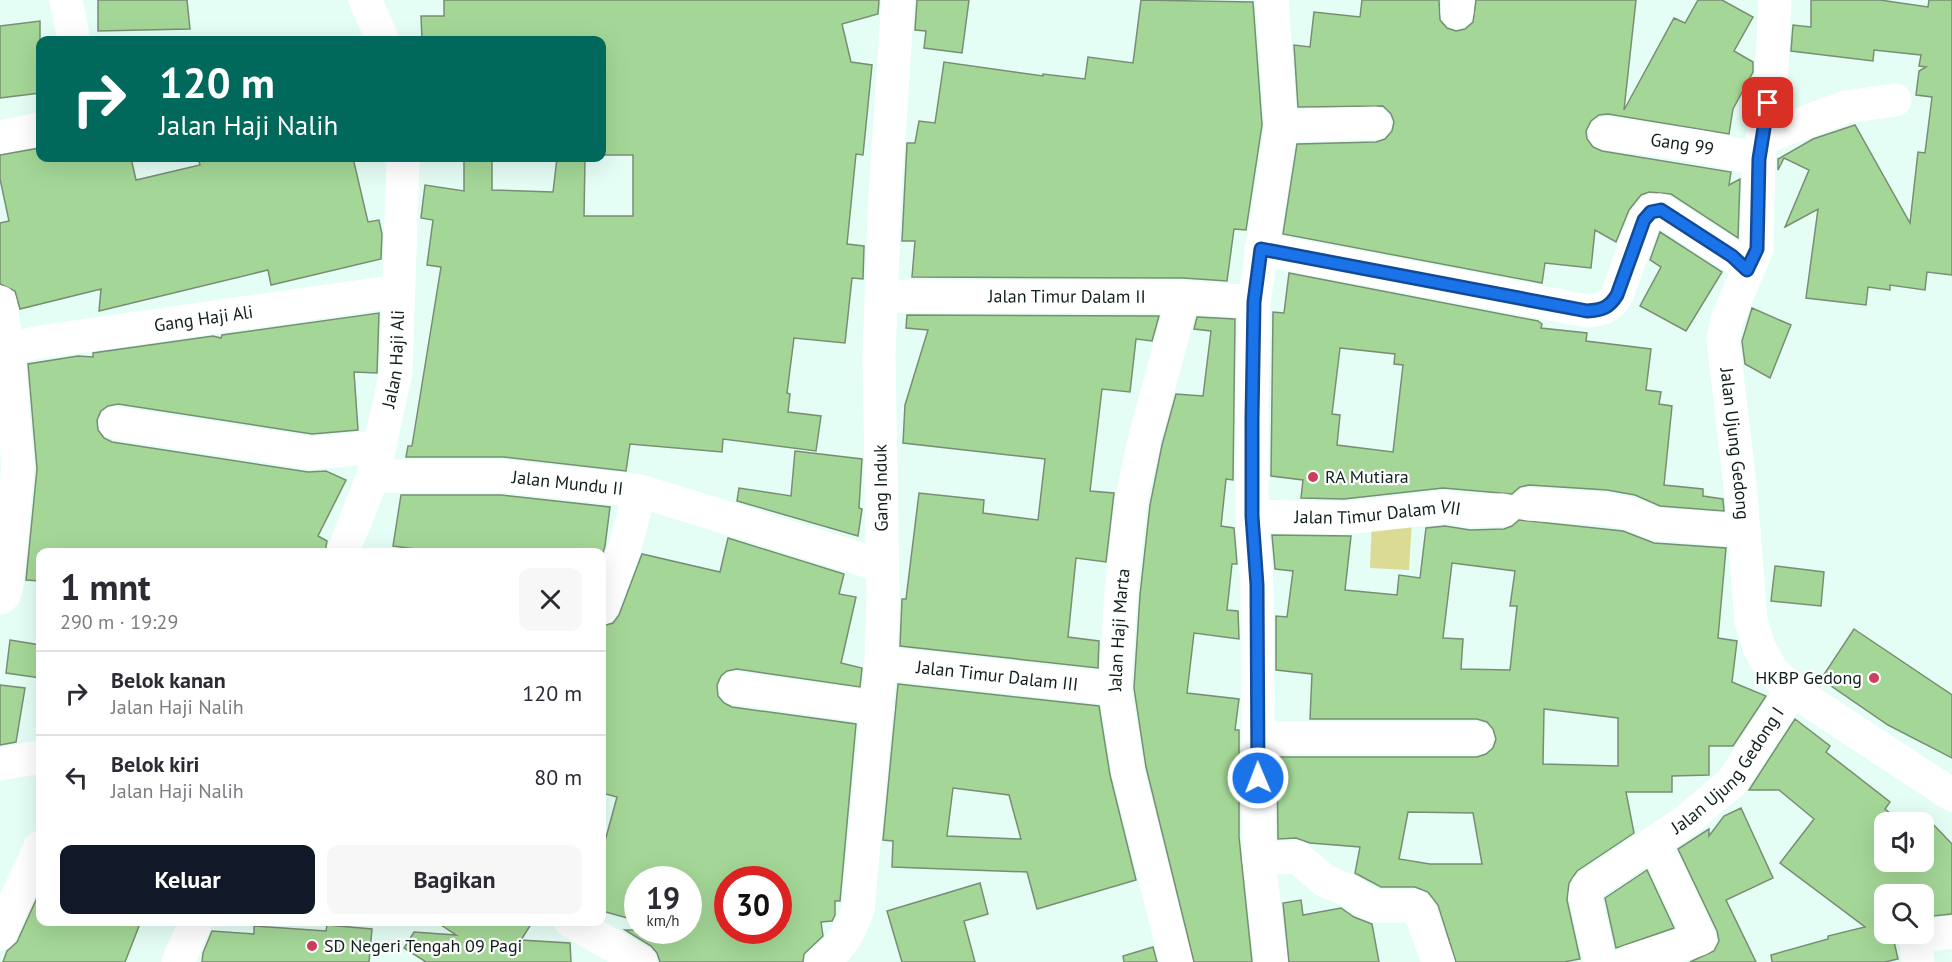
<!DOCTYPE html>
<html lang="id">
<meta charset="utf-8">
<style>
:root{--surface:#fff;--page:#f7f7f7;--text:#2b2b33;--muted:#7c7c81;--line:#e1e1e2;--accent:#111827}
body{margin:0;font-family:"PT Sans",sans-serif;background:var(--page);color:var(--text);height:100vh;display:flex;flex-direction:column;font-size:22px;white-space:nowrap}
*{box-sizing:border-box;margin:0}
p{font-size:20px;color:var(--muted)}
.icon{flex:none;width:33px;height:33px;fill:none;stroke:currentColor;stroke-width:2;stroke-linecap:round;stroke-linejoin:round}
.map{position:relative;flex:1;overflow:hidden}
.panel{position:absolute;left:36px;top:548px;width:570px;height:378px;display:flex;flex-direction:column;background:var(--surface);border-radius:12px;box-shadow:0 6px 24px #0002}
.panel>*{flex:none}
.banner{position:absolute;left:36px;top:36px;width:570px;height:126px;border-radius:12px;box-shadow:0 6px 24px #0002;background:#00695c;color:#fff;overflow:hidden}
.controls{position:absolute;left:1874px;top:812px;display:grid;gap:12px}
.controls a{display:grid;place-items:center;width:60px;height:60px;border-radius:12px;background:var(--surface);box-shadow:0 6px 24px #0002;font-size:30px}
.speed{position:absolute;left:624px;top:866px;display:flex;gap:12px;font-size:30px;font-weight:700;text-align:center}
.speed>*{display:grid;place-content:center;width:78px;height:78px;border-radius:50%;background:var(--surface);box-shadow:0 6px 24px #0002;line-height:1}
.speed small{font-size:15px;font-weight:400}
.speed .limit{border:9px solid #d22;background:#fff;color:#111}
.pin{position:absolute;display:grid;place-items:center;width:51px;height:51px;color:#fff;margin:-26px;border-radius:12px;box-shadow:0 3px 9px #0006}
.me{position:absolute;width:66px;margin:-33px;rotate:359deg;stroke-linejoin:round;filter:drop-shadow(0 0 4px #0008)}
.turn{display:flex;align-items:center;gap:21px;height:126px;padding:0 24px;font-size:27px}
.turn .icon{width:78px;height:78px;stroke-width:2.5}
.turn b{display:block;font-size:42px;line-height:51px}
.round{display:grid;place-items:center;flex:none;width:63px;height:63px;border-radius:12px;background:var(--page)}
.headline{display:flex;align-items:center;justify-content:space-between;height:102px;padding:0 24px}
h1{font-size:36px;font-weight:800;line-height:45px}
.button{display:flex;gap:12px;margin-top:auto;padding:12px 24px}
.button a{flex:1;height:69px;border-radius:12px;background:var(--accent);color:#fff;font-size:24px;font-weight:800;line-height:69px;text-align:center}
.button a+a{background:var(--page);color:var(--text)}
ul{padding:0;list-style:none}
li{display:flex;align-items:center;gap:18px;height:84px;padding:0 24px;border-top:2px solid var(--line)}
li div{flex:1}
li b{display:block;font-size:22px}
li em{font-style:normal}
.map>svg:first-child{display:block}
.green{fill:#dcdb95}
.building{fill:#a4d797;stroke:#788e73;stroke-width:1.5;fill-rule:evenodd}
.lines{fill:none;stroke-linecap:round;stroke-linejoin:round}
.minor{stroke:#fff;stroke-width:33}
.route-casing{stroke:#114b97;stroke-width:15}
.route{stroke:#1a73e8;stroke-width:10}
.poi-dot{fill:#ce3e5f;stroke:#fff;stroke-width:2}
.labels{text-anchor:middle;stroke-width:4.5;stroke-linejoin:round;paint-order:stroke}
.street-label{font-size:18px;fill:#10201a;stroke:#fff}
.poi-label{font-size:18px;fill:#10201a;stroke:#fff;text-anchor:start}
</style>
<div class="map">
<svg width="1952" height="962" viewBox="0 0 1952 962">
<rect width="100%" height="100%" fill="#e5fef5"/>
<path class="green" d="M1372 519 1412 520 1409 570 1370 568Z"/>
<path class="building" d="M98 0H187L190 29 98 31Z
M444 0H879L878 14 842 24 851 62 872 65 863 155 856 154 847 244 864 246 863 279 852 278 845 343 794 338 787 393 790 394 788 412 821 416 816 451 723 439 722 452 630 444 626 471 504 457H406L408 446H412L441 267 427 265 433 220 421 218 425 185 464 191V158H492V190L553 192 557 158H585L584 216H633V155H602V40H422L421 16H444Z
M917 0H969L962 53 924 48 926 31 915 30Z
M1141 0 1253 2 1262 125 1246 230 1234 229 1227 281 1183 278 912 277 915 241H902L907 143H915L919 121 935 123 944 62 1043 76V74L1085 79 1088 57 1133 63Z
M1362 0H1439L1440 20 1447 28 1456 31 1465 29 1473 22 1476 0H1636L1624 110 1674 18 1685 23 1698 0H1722L1753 17 1734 51 1753 62V72L1733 109 1729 134 1608 114 1599 115 1591 121 1586 131 1587 139 1593 147 1602 151 1731 172 1729 185 1740 179 1738 238 1671 194 1649 192 1641 195 1629 210 1616 242 1595 230 1591 268 1545 263 1542 283 1283 234 1297 144 1376 142 1385 139 1392 131 1394 122 1391 114 1383 106 1298 107 1294 45 1310 47 1314 12 1360 17Z
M1811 0H1880L1928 7 1929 0H1952V275L1927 272 1925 290 1890 285V290L1868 287 1866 305 1806 298 1818 209 1785 227 1809 170 1784 158 1778 170V159L1813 139 1855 125 1910 223 1918 152 1925 153 1932 97 1916 95 1919 71 1926 67 1919 66 1921 55 1874 50 1873 61 1791 51 1793 25 1811 27Z
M40 21V93L0 98V26Z
M40 148V158H131L136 180 200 165 198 158H353L368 222 379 220 382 234 381 259 271 285 268 270 99 311 101 289 20 309 15 291 0 284V223L9 221 0 179V155Z
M1660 232 1722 272 1686 331 1640 306 1661 267 1650 260Z
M1289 273 1538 321 1542 324 1541 328 1587 333 1586 341 1651 349 1646 390 1661 392 1659 404 1672 406 1664 485 1703 489V496L1723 499 1724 511 1660 506 1635 495 1607 490 1529 485 1520 487 1512 494 1443 488 1344 499 1301 498 1303 480 1271 476 1273 312 1284 313ZM1340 348 1395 354 1394 364 1403 365 1393 452 1337 445 1340 415 1332 414Z
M1752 308 1791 325 1770 378 1745 364 1742 341Z
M379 313 377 373 354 372 358 430 312 434 118 404 108 406 101 411 97 420 98 430 104 438 112 442 308 472 326 471 346 480 318 536 327 541 325 552H40V581L26 580 37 469 28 364 78 356 93 357V353L213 336 221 338 222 335Z
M907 315 1159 316 1152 341 1136 339 1130 392 1102 389 1090 491 1114 493 1106 562 1076 558 1068 637 1099 641 1098 668 900 646 902 599H906L919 493 984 500 983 513 1038 520 1045 459 903 443 905 405 928 330 906 328Z
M1197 317 1235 319 1233 480 1226 479 1221 526 1234 528 1237 564H1232L1227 610 1238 611 1239 639 1194 633 1187 693 1239 699 1235 730H1239V837L1252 962H1194L1146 767 1134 688 1140 595 1150 505 1162 445 1176 394 1203 396 1211 331 1194 329Z
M795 451 862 459 859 508 862 509 858 536 737 501 739 488 791 496Z
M401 495H501L610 507 605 546 602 556V552H438L393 546Z
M1519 520 1623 531 1654 543 1726 548 1718 638 1737 641 1732 682 1766 696 1733 746H1709V775L1672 776V792H1626L1634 833 1577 871 1569 883 1567 900 1580 959 1564 962H1456L1438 905 1428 892 1415 887H1381L1355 873 1360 847 1310 843 1296 838 1278 839 1277 757H1477L1486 754 1493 748 1496 739 1493 729 1487 722 1477 719H1310L1312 674 1276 670V616L1287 617 1293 571 1275 569 1272 535 1351 536 1345 590 1397 595 1399 575 1420 578 1426 528 1445 526 1470 530 1504 529 1512 526ZM1452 563 1515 571 1510 606H1517L1510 670 1461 669 1463 639 1443 638ZM1544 709 1618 718V766L1543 764ZM1408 812 1473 813 1482 864H1430L1399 859Z
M728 538 844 574 839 594 856 597 841 663 862 668 860 687 737 669 727 671 721 676 717 685 718 696 724 703 732 707 856 724 840 901H835V915L832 921 821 922 823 936 804 954 803 962H660L657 953 651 946 625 930H688V879H638V921L602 911V852L617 797 602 793V626L613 623 619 615 642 554 720 572ZM728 879H778V930H728Z
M1775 566 1824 572 1821 606 1771 601Z
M1854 629 1952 695V758L1888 725 1821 679Z
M10 640 40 645V678L6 673Z
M898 684 1099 706 1110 775 1136 880 1037 909 1027 872 892 867 893 841 883 840ZM953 788 1009 795 1021 839 947 836Z
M0 685 25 688 16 742 0 745Z
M1795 719 1830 746 1826 752 1890 802 1885 809 1901 822H1884V861H1923V831L1931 822 1952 844V914L1923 917V894H1884V933H1892L1898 959 1885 962H1772L1771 955 1828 939V936L1865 927 1780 863 1814 819 1779 790H1749Z
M1741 808 1773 878 1726 900 1756 962H1690L1714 951 1719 941 1717 931 1678 849 1709 829V836L1724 816Z
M1647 870 1674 928 1616 948 1605 898Z
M980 883 988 914 964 921 975 962H902L887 911Z
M40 891V921H141L125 962H3L7 951 17 942Z
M1301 900 1303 915 1341 908 1354 917 1372 924 1379 962H1289L1283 903Z
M435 921H533L521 940 570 943 571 962H426L404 948 414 932 456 935Z
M327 925 372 929 369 962H202L203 953 212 931 254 934V926L326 931Z
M1153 947 1157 962H1124L1123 956Z"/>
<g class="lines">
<g class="minor">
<path d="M66 0 74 40"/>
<path d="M365 0 383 40"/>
<path id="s1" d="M1775 0 1771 85 1759 159 1757 249 1727 320 1723 340 1741 494 1751 621 1759 647 1772 671 1792 690 1952 795"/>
<path d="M1457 12 1458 0"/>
<path d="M1281 126 1375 123"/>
<path id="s2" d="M1605 133 1696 146 1759 159"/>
<path d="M0 137 40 129"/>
<path d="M1762 138 1846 107 1895 100"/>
<path d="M1261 249 1587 311C1602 310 1609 308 1617 295L1644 221 1651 211 1661 210 1732 256 1747 270"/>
<path id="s3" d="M881 296 1183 297 1254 302"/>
<path d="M0 302 8 349 18 467 7 586 4 595 0 598"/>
<path id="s4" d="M8 349 40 342 398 291"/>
<path d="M115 423 311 453 380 447"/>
<path id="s5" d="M373 476H502L640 491 625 547 602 608"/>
<path d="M640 491 883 566"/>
<path d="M1528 504 1604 509 1628 513 1656 524 1744 531"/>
<path id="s6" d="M1252 516 1345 518 1445 507 1470 511 1503 510"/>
<path id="s7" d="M343 552 373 476 396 372 403 158"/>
<path id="s8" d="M881 663 1115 689"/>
<path d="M735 688 878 708"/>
<path d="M1258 738H1477"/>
<path d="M0 764 40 757"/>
<path d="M1259 859 1297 857 1325 881 1350 891 1365 902 1378 906H1415L1420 911 1438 962"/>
<path d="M570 921 641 962"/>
<path d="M0 934 40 847"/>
<path d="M178 962 196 921"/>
<path d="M821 962C841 949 850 931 858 909L881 663 883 595 879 355 885 196 898 0"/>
<path id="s9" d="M1176 962 1128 771 1115 689 1121 593 1131 502 1144 441 1183 297"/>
<path d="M1271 962 1259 859 1257 585 1252 516V418L1254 302 1281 126 1272 0"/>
<path id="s10" d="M1600 962 1585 896 1587 887 1686 821 1732 782 1792 690"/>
<path d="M1628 962 1700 939 1655 843"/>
<path d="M1918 962 1916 944 1921 936 1952 932"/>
</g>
</g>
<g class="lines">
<defs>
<path id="route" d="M1258 778 1257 585 1252 516V418L1254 302 1261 249 1587 311C1602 310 1609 308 1617 295L1644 220 1651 212 1661 210 1732 256 1747 270 1757 249 1759 159 1768 103"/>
</defs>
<use href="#route" class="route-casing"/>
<use href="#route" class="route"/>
</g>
<g class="poi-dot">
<circle cx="1313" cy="477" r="6"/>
<circle cx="1874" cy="678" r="6"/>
<circle cx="312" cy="946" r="6"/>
</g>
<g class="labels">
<g class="street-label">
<text dy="6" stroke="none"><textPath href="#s2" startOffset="78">Gang 99</textPath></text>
<text dy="6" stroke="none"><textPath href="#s3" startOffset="186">Jalan Timur Dalam II</textPath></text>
<text dy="6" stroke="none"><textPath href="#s4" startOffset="198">Gang Haji Ali</textPath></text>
<text dy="6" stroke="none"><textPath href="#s7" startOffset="201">Jalan Haji Ali</textPath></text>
<text dy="6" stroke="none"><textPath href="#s1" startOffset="452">Jalan Ujung Gedong</textPath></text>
<text dy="6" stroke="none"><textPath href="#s5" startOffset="195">Jalan Mundu II</textPath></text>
<text transform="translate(881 488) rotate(-91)" y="6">Gang Induk</text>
<text dy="6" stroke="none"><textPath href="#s6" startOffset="126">Jalan Timur Dalam VII</textPath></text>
<text dy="6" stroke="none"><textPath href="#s9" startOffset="339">Jalan Haji Marta</textPath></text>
<text dy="6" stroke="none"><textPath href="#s8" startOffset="117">Jalan Timur Dalam III</textPath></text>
<text dy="6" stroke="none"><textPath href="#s10" startOffset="262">Jalan Ujung Gedong I</textPath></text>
</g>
<g class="poi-label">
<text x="1325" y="483">RA Mutiara</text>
<text x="1862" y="684" text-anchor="end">HKBP Gedong</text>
<text x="324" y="952">SD Negeri Tengah 09 Pagi</text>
</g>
</g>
</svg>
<div class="controls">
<a><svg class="icon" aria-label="sound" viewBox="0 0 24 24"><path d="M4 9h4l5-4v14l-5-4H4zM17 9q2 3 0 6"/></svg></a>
<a><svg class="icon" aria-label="search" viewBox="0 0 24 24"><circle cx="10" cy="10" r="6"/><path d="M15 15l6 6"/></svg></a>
</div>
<div class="speed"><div>19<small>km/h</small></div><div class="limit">30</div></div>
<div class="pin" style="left:1768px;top:103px;background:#d93025"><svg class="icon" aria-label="arrive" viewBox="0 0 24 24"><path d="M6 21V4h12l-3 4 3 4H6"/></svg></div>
<svg class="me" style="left:1258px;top:778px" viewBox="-20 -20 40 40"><circle r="17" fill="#1a73e8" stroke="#fff" stroke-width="3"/><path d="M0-11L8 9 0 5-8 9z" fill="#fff"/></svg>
<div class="banner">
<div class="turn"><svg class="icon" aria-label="right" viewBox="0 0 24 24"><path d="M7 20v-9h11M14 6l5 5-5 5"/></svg><div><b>120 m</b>Jalan Haji Nalih</div></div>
</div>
<section class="panel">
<div class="headline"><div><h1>1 mnt</h1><p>290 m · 19:29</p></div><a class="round"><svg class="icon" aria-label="close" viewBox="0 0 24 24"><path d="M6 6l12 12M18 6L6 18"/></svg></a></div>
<ul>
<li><svg class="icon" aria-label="right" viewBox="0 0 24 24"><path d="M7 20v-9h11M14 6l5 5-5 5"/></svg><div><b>Belok kanan</b><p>Jalan Haji Nalih</p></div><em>120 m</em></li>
<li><svg class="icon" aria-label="left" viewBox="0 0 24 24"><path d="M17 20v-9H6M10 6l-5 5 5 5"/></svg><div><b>Belok kiri</b><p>Jalan Haji Nalih</p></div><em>80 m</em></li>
</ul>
<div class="button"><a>Keluar</a><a>Bagikan</a></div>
</section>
</div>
